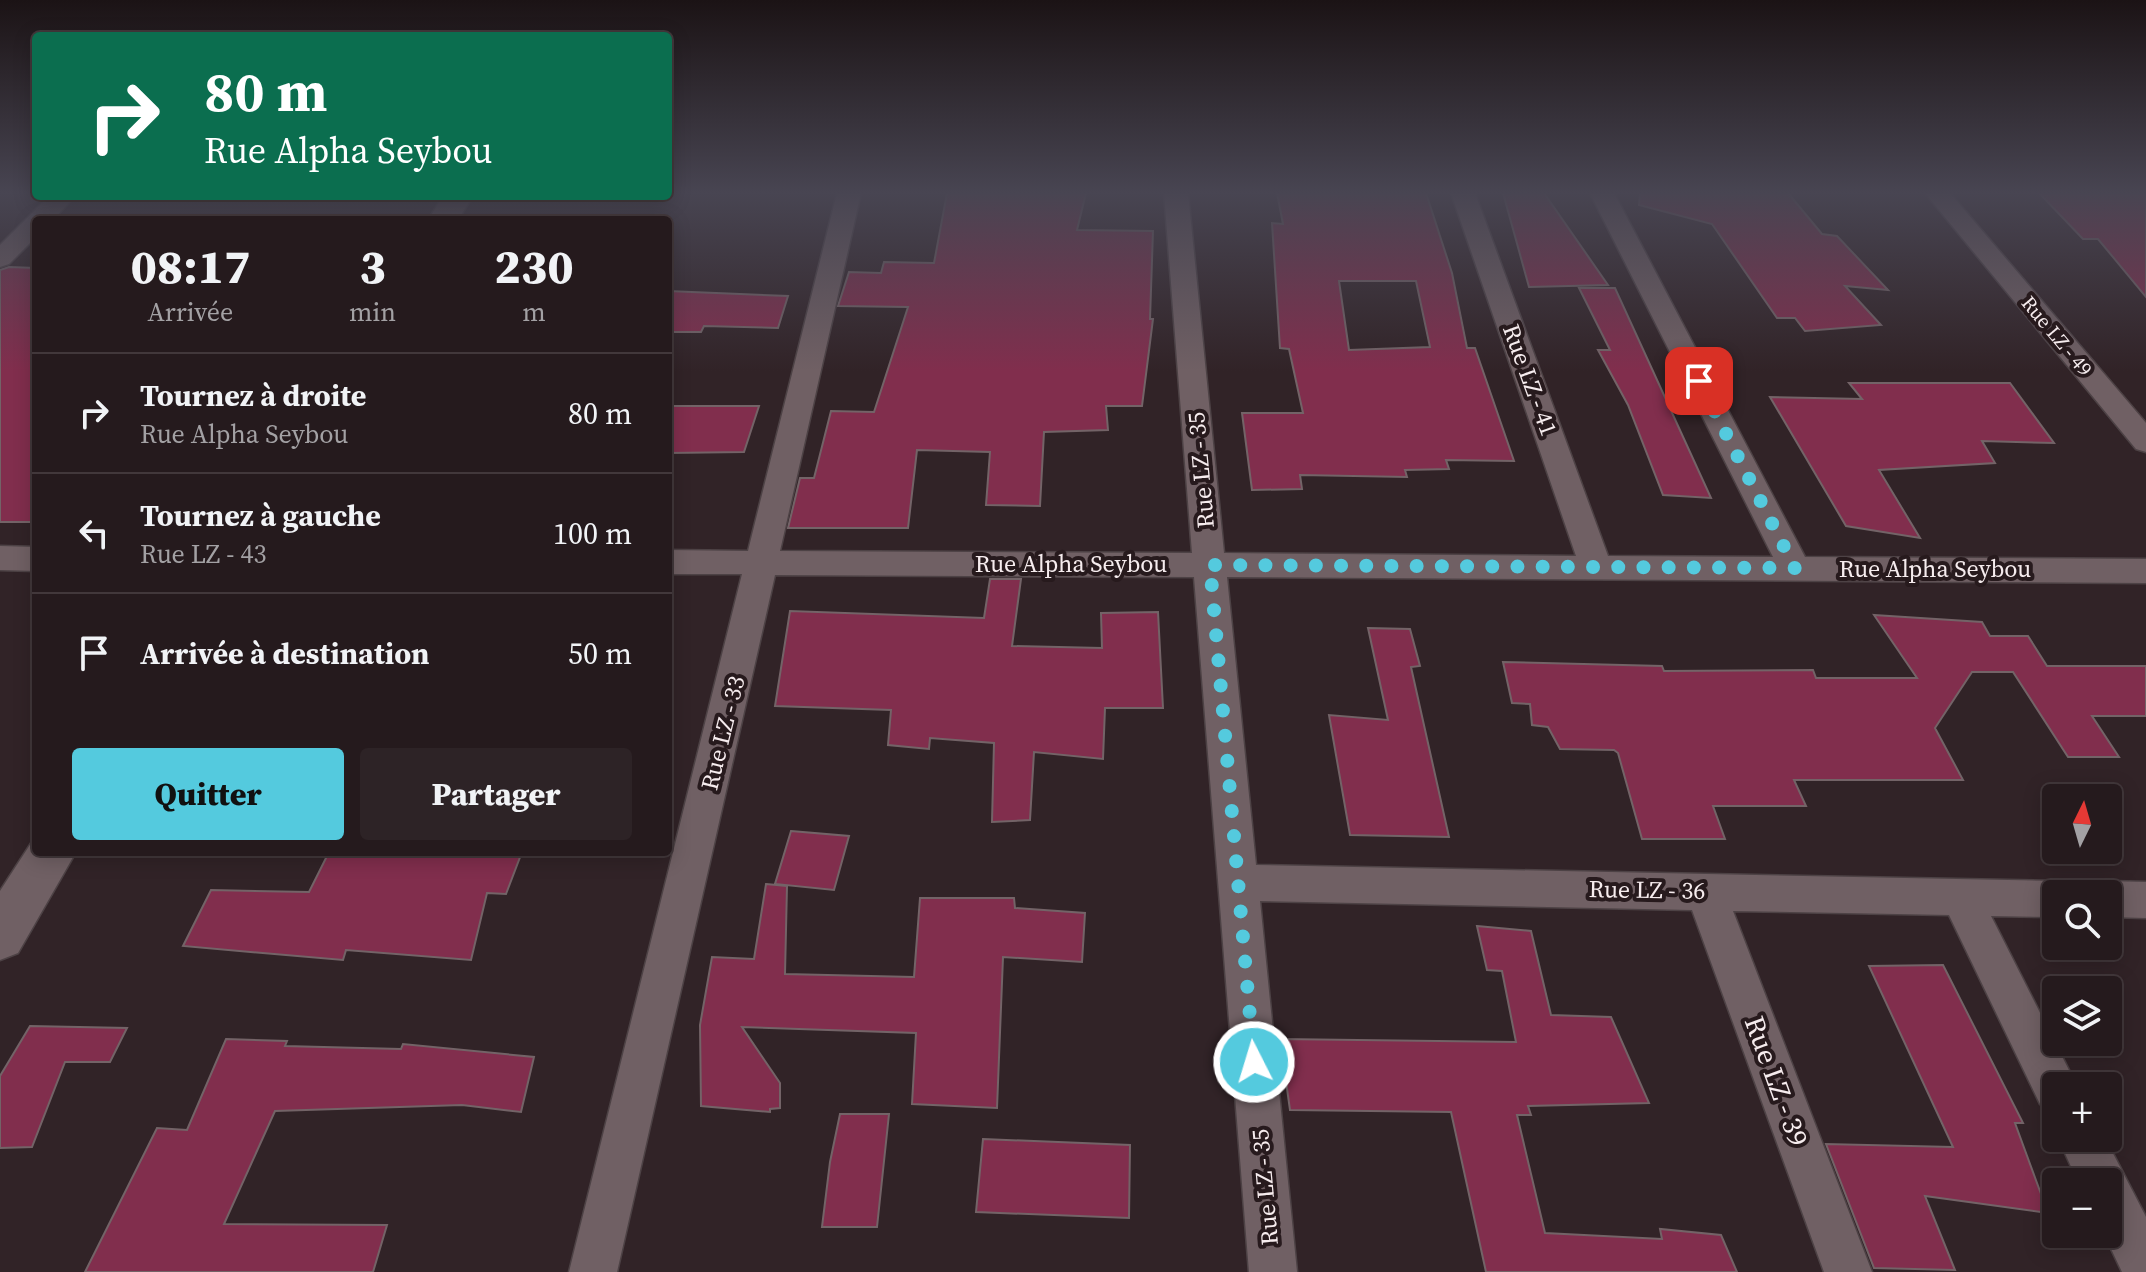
<!DOCTYPE html>
<html lang="fr">
<meta charset="utf-8">
<style>
:root{--surface:#251a1d;--page:#2d2326;--text:#f1f3f6;--muted:#a3a1a4;--line:#42383b;--accent:#54cade}
body{margin:0;font-family:"Source Serif 4",serif;background:var(--page);color:var(--text);height:100vh;display:flex;flex-direction:column;font-size:30px;white-space:nowrap}
*{box-sizing:border-box;margin:0}
p{font-size:26px;color:var(--muted)}
.icon{flex:none;width:44px;height:44px;fill:none;stroke:currentColor;stroke-width:2;stroke-linecap:round;stroke-linejoin:round}
.map{position:relative;flex:1;overflow:hidden}
.drawer{position:absolute;left:32px;top:216px;width:640px;height:640px;display:flex;flex-direction:column;background:var(--surface);border-radius:8px;box-shadow:0 4px 20px #0003,0 0 0 2px var(--line)}
.drawer>*{flex:none}
.guide{position:absolute;left:32px;top:32px;width:640px;height:168px;border-radius:8px;box-shadow:0 4px 20px #0003,0 0 0 2px var(--line);background:#0b6e4f;color:#fff;overflow:hidden}
.needle{width:52px;rotate:5deg}
.controls{position:absolute;left:2042px;top:784px;display:grid;gap:16px}
.controls a{display:grid;place-items:center;width:80px;height:80px;border-radius:8px;background:var(--surface);box-shadow:0 4px 20px #0003,0 0 0 2px var(--line);font-size:40px}
.pin{position:absolute;display:grid;place-items:center;width:68px;height:68px;color:#fff;margin:-34px;border-radius:16px;box-shadow:0 4px 12px #0006}
.me{position:absolute;width:88px;margin:-44px;rotate:355deg;stroke-linejoin:round;filter:drop-shadow(0 0 6px #0008)}
.turn{display:flex;align-items:center;gap:28px;height:168px;padding:0 40px;font-size:36px}
.turn .icon{width:104px;height:104px;stroke-width:2.5}
.turn b{display:block;font-size:56px;line-height:68px}
.eta{display:flex;justify-content:space-evenly;align-items:center;height:136px;text-align:center}
.eta b{font-size:48px;font-weight:800;line-height:56px}
.primary-button{display:flex;gap:16px;margin-top:auto;padding:16px 40px}
.primary-button a{flex:1;height:92px;border-radius:8px;background:var(--accent);color:#111;font-size:32px;font-weight:800;line-height:92px;text-align:center}
.primary-button a+a{background:var(--page);color:var(--text)}
ul{padding:0;list-style:none}
li{display:flex;align-items:center;gap:24px;height:120px;padding:0 40px;border-top:2px solid var(--line)}
li div{flex:1}
li b{display:block;font-size:30px}
li em{font-style:normal}
.map>svg:first-child{display:block}
.building{fill:#812e4d;stroke:#736367;stroke-width:2;fill-rule:evenodd}
.lines{fill:none;stroke-linecap:round;stroke-linejoin:round}
.minor-casing{stroke:#4d4245;stroke-width:3}
.tertiary-casing{stroke:#4d4245;stroke-width:3}
.minor{fill:#706064;fill-rule:evenodd}
.tertiary{fill:#706064;fill-rule:evenodd}
.route{stroke:#54cade;stroke-width:14;stroke-dasharray:0 25.2}
.labels{text-anchor:middle;stroke-width:8;stroke-linejoin:round;paint-order:stroke}
.far-street-label{font-size:20px;fill:#f6ecee;stroke:#271a1d}
.street-label{font-size:24px;fill:#f6ecee;stroke:#271a1d}
.near-street-label{font-size:28px;fill:#f6ecee;stroke:#271a1d}
</style>
<div class="map">
<svg width="2146" height="1272" viewBox="0 0 2146 1272">
<rect width="100%" height="100%" fill="#312327"/>
<path class="building" d="M947 193H1086L1077 230 1153 231 1150 319H1153L1142 406H1106L1108 430 1044 432 1040 506 986 505 990 452 917 450 908 528H788L800 478H814L831 411 874 412 908 307 838 306 849 272 881 273 884 262 934 263Z
M1277 193H1426L1452 273 1467 348H1475L1514 461 1446 460 1449 469 1405 470 1407 477 1300 475 1302 489 1252 490 1242 413H1303L1289 349 1280 348 1272 223 1283 224ZM1339 281H1416L1430 347 1349 350Z
M1503 193H1544L1608 285 1529 287Z
M1640 193H1788L1822 234 1837 236 1888 290 1845 286 1881 325 1805 331 1795 318H1777L1712 224 1639 205Z
M2039 193H2146V297L2098 239H2083Z
M9 267 36 268V522H0V270Z
M1579 288H1615L1711 498 1663 495 1628 405 1598 350H1610Z
M668 291 788 296 778 328 704 326 701 332H668Z
M1849 383H2010L2054 443 1982 441 1995 463 1879 470 1920 538 1846 526 1770 397 1862 399Z
M668 406H759L744 452 668 453Z
M990 579H1021L1012 646 1102 648 1101 613 1158 612 1163 708H1105L1103 759 1034 752 1030 820 992 822 994 743 930 738 929 749 888 745 891 710 775 706 790 611 984 618Z
M1874 615 1982 622 1990 636H2028L2047 666H2146V716H2092L2119 757H2068L2013 672H1972L1935 728 1963 780H1794L1806 806H1713L1725 839H1642L1618 753 1614 750 1560 749 1548 727 1532 725 1530 704 1512 703 1503 662 1662 666 1664 671 1813 670 1816 678H1917Z
M1368 628 1410 629 1420 666 1411 667 1449 837 1350 835 1329 715 1388 720Z
M791 831 849 836 834 890 775 884Z
M329 852H522L506 894 487 893 471 960 346 950 343 960 183 946 211 890 309 892Z
M766 884 787 886 785 974 914 977 920 898H1014L1015 908 1085 913 1082 962 1003 957 997 1108 912 1104 916 1033 742 1027 780 1083V1108L770 1109V1112L701 1106 700 1025 712 957 754 959Z
M1477 926 1531 931 1551 1015 1611 1017 1649 1103 1528 1106 1531 1115H1517L1545 1233 1662 1239 1660 1229 1721 1235 1737 1272H1486L1451 1112 1290 1110 1280 1039 1516 1042 1502 971 1487 970Z
M1943 965 2023 1123H2015L2048 1213 1925 1196 1955 1270 1874 1268 1826 1144 1953 1147 1869 966Z
M30 1026 127 1028 110 1062H65L32 1147 0 1148V1076Z
M226 1039 287 1041 285 1046 401 1049 403 1044 534 1057 521 1112 462 1105 275 1111 224 1224 387 1225 373 1272H85L157 1128 187 1130Z
M840 1114H889L877 1227H822L830 1162Z
M983 1139 1130 1145 1129 1218 976 1212Z"/>
<g class="lines">
<defs>
<path id="minor" d="M837 193H861L780 551 1192 553 1164 193H1188L1224 553 1576 556 1451 193H1475L1608 556 1773 557 1590 193H1614L1805 557 2146 559V583L1227 577 1256 865 2056 881 2070 886 2074 894H2056V917L1991 916 2077 1086H2056V1110L2040 1104 1949 915 1733 911 1872 1272H1824L1692 910 1260 901 1297 1272H1249L1194 577 775 575 617 1272H569L742 574H668V550L748 551Z
M1925 193H1950L2146 423V452L2136 449Z
M49 196H75L53 220H36V237L9 264 0 267V245Z
M0 546 36 547V571L0 570Z
M2108 881 2146 882V918L2108 917V894H2090L2094 886Z
M2058 1138H2105L2146 1217V1272H2122L2104 1234H2108V1182H2078Z"/>
<path id="tertiary" d="M443 196H473L458 220H428Z
M35 837 36 852H76L18 953 0 960V891Z"/>
</defs>
<use href="#minor" class="minor-casing"/>
<use href="#tertiary" class="tertiary-casing"/>
<use href="#minor" class="minor"/>
<use href="#tertiary" class="tertiary"/>
</g>
<linearGradient id="sky" x2="0" y2="1"><stop stop-color="#1b1315"/><stop offset="0.52" stop-color="#484552"/><stop offset="1" stop-color="#484552" stop-opacity="0"/></linearGradient>
<rect width="2146" height="371" fill="url(#sky)"/>
<g class="lines">
<path class="route" d="M1254 1062 1210 565 1795 568 1699 381"/>
</g>
<g class="labels">
<g class="far-street-label">
<text transform="translate(2057 336) rotate(50)" y="7">Rue LZ - 49</text>
</g>
<g class="street-label">
<text transform="translate(1530 380) rotate(70)" y="8">Rue LZ - 41</text>
<text transform="translate(1201 470) rotate(-95)" y="8">Rue LZ - 35</text>
<text x="1071" y="572">Rue Alpha Seybou</text>
<text x="1935" y="577">Rue Alpha Seybou</text>
<text transform="translate(723 733) rotate(-76)" y="8">Rue LZ - 33</text>
<text transform="translate(1647 890) rotate(1)" y="8">Rue LZ - 36</text>
<text transform="translate(1265 1187) rotate(-95)" y="8">Rue LZ - 35</text>
</g>
<g class="near-street-label">
<text transform="translate(1777 1081) rotate(70)" y="10">Rue LZ - 39</text>
</g>
</g>
</svg>
<div class="controls">
<a><svg class="needle" viewBox="-14 -14 28 28"><path d="M0-13l5 13h-10z" fill="#e53935"/><path d="M0 13l5-13h-10z" fill="#a3a1a4"/></svg></a>
<a><svg class="icon" aria-label="search" viewBox="0 0 24 24"><circle cx="10" cy="10" r="6"/><path d="M15 15l6 6"/></svg></a>
<a><svg class="icon" aria-label="layers" viewBox="0 0 24 24"><path d="M12 4l9 5-9 5-9-5zM3 14l9 5 9-5"/></svg></a>
<a>+</a>
<a>−</a>
</div>
<div class="pin" style="left:1699px;top:381px;background:#d93025"><svg class="icon" aria-label="arrive" viewBox="0 0 24 24"><path d="M6 21V4h12l-3 4 3 4H6"/></svg></div>
<svg class="me" style="left:1254px;top:1062px" viewBox="-20 -20 40 40"><circle r="17" fill="#54cade" stroke="#fff" stroke-width="3"/><path d="M0-11L8 9 0 5-8 9z" fill="#fff"/></svg>
<div class="guide">
<div class="turn"><svg class="icon" aria-label="right" viewBox="0 0 24 24"><path d="M7 20v-9h11M14 6l5 5-5 5"/></svg><div><b>80 m</b>Rue Alpha Seybou</div></div>
</div>
<section class="drawer">
<div class="eta">
<div><b>08:17</b><p>Arrivée</p></div>
<div><b>3</b><p>min</p></div>
<div><b>230</b><p>m</p></div>
</div>
<ul>
<li><svg class="icon" aria-label="right" viewBox="0 0 24 24"><path d="M7 20v-9h11M14 6l5 5-5 5"/></svg><div><b>Tournez à droite</b><p>Rue Alpha Seybou</p></div><em>80 m</em></li>
<li><svg class="icon" aria-label="left" viewBox="0 0 24 24"><path d="M17 20v-9H6M10 6l-5 5 5 5"/></svg><div><b>Tournez à gauche</b><p>Rue LZ - 43</p></div><em>100 m</em></li>
<li><svg class="icon" aria-label="arrive" viewBox="0 0 24 24"><path d="M6 21V4h12l-3 4 3 4H6"/></svg><div><b>Arrivée à destination</b></div><em>50 m</em></li>
</ul>
<div class="primary-button"><a>Quitter</a><a>Partager</a></div>
</section>
</div>
